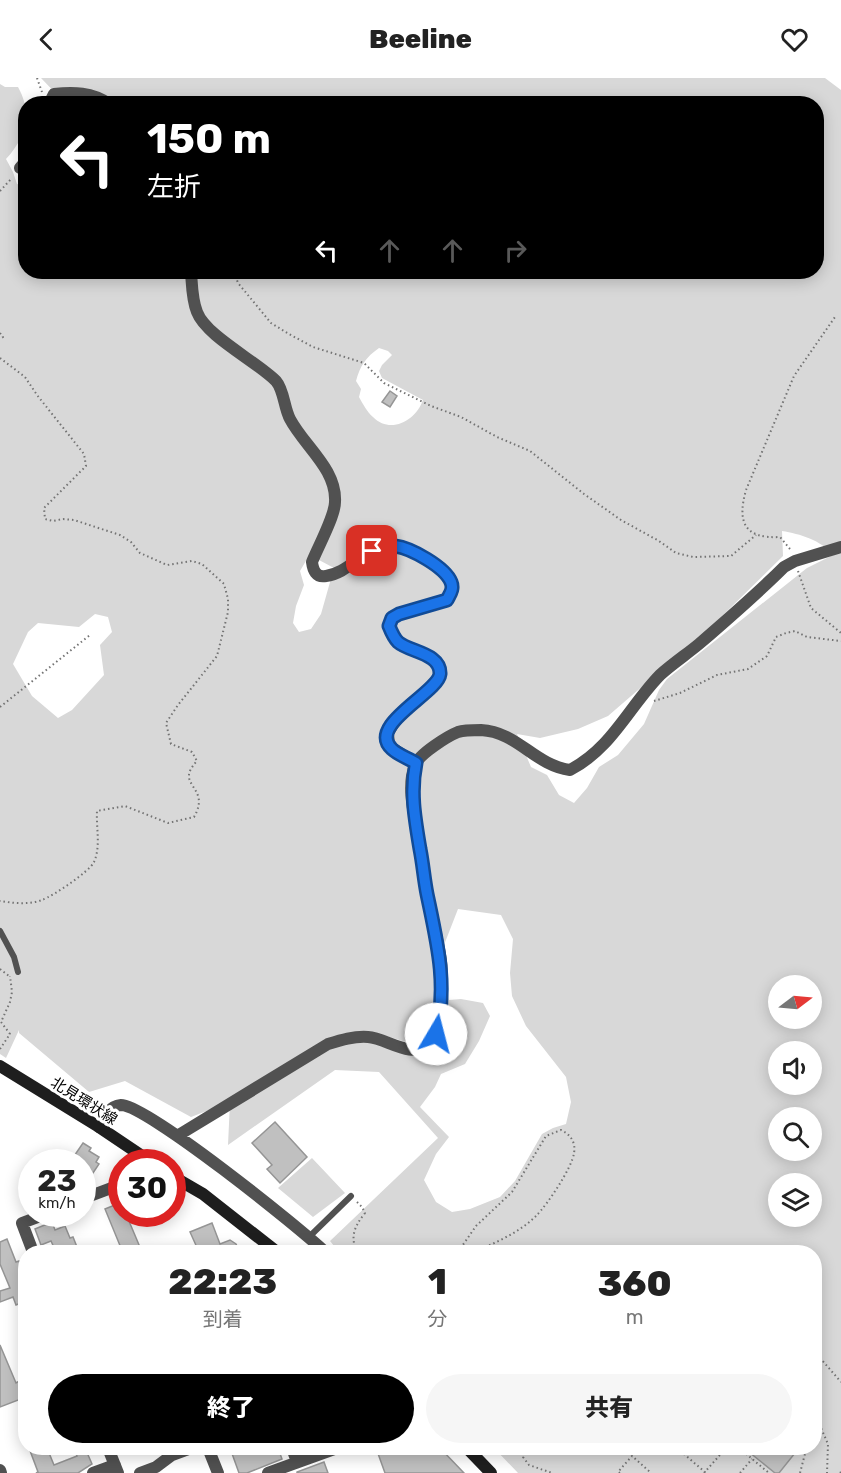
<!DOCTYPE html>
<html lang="ja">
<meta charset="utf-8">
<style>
:root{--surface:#fff;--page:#f6f6f6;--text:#222;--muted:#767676;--accent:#000}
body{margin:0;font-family:Rubik,"Noto Sans JP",sans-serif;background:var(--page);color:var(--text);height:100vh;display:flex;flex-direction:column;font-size:22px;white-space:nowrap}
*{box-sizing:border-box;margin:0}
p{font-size:20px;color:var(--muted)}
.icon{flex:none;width:33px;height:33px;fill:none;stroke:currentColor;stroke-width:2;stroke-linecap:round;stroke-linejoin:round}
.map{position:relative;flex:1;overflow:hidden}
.panel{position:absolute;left:18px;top:1167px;width:804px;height:210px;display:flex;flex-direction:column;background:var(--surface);border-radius:24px;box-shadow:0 3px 15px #0003}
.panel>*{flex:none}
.banner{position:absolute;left:18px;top:18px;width:806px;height:183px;border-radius:24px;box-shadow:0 3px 15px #0003;background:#000;color:#fff;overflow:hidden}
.needle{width:39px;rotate:74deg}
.controls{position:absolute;left:768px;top:897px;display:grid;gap:12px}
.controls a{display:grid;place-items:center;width:54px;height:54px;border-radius:50%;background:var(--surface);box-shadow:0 3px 15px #0003;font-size:30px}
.speed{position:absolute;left:18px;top:1071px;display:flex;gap:12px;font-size:30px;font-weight:700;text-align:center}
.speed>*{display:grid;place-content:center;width:78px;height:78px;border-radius:50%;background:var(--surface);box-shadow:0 3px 15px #0003;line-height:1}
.speed small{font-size:15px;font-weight:400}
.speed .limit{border:9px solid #d22;background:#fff;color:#111}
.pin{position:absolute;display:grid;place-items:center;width:51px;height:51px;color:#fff;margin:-26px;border-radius:12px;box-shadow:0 3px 9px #0006}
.me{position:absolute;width:66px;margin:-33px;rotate:8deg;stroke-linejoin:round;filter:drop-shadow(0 0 4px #0008)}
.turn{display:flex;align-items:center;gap:21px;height:126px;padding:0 30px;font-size:27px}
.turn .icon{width:78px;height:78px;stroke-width:2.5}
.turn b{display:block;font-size:42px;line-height:51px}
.lanes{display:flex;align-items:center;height:57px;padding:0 30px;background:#0003;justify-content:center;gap:30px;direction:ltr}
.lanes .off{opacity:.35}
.eta{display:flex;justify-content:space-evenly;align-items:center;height:102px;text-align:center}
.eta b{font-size:36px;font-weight:800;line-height:42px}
.action{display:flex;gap:12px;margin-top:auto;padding:12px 30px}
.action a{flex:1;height:69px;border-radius:36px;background:var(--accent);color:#fff;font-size:24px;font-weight:800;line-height:69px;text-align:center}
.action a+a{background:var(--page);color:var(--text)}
header{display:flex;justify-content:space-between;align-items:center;height:78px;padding:0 30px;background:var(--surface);font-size:27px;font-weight:800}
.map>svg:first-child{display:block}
.green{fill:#d8d8d8;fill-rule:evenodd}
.building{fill:#c0c0c0;stroke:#959595;stroke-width:1.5}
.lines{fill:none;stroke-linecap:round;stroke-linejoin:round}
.path{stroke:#737373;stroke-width:2;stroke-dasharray:1.5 3;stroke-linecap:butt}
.lane{stroke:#515151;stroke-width:6}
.street{stroke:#515151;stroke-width:12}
.secondary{stroke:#1e1e1e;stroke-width:12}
.route-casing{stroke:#114b97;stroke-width:15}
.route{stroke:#1a73e8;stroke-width:10}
.labels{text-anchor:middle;stroke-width:6;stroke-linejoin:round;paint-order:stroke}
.street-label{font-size:15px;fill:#000;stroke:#fff}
</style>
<header><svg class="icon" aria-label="back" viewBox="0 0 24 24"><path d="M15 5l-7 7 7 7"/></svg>Beeline<svg class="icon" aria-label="heart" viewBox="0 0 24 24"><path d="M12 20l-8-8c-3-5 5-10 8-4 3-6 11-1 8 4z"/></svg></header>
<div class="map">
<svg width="841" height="1395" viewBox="0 0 841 1395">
<rect width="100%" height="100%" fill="#fff"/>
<path class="green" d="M41 0H825L841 12V1395H518L494 1370H814V1174H339L330 1163 438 1060 379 994 335 992 228 1067 230 1024 191 1039 125 1003 89 1014 19 955V952L6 980 0 976V6L5 9H18C33 36 26 59 6 81L13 94 17 106 25 108 26 194H816V26H69L63 23ZM379 270 388 273 392 277 382 287 379 293 382 300 423 322C416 342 391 357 373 339 367 334 363 326 359 319L361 311 356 303C360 288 366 279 379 270ZM782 453C800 456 821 462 833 477L807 490 667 601 659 612 644 646 618 677 599 689 587 710 574 725 559 717 547 697 531 689 517 656 540 660 578 651 608 638 711 549 783 478ZM307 481 319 482 334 490 321 536 311 551 299 554 293 545 296 528 304 507 300 493ZM95 536 108 539 112 554 100 567 104 597 72 632 58 640 32 618 13 586 28 554 38 545 79 549ZM458 831 501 837 513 861 510 895 512 918 526 948 566 999 571 1024 566 1046 553 1050 542 1056 515 1103 500 1119 470 1131 452 1134 436 1124 424 1102 436 1076 449 1059 420 1029 435 1009 441 996 465 986 479 963 490 938 483 925 461 921 449 922 447 906 437 885ZM778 908H812V940H778ZM445 934 455 945 458 961 448 970 419 976 386 958 406 964 425 959 434 943ZM778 974H812V1006H778ZM778 1040H812V1072H778ZM778 1106H812V1138H778Z
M312 1080 345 1115 313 1139 278 1110Z"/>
<path class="building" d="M390 313 397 318 390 329 382 324Z
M275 1044 307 1079 280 1105 267 1091 272 1087 252 1065Z
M83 1065 91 1070 89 1073 99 1079 96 1084 99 1086 91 1098 82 1093V1084H70Z
M122 1124V1136H126L142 1174H125L123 1169 121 1170 105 1131Z
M52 1144 55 1152 65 1148 70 1160 73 1159 79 1174H56L51 1163 41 1167 35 1151Z
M212 1145 220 1166 230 1162 236 1166 240 1174H199L190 1154Z
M7 1161 16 1184 19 1183 21 1188 26 1186V1223L16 1227 13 1219 0 1224V1213L10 1210 0 1186V1164Z
M0 1267 16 1305 21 1302 26 1312V1319L0 1329Z
M29 1370H47L54 1387 77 1378 74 1370H85L92 1386 78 1395H36L38 1394Z
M230 1370H278L282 1381 247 1395H239Z
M376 1370H440L464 1395H385Z
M744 1370H799L779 1395H775Z
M324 1384 328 1395H297V1394Z"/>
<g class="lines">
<path class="path" d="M37 0 42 14
M0 113 12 100
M234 194 238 205 271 245 289 256 313 269 364 285 384 305 431 328 461 339 497 359 530 373 584 416 621 442 659 463 676 475 693 479 731 478 756 457
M0 255 3 259 0 261
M0 280 25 299 37 317 84 376 86 388 44 430 45 441 53 443 63 441 74 442 120 457 131 464 140 475 167 487 192 483 202 486 224 506 228 521V534L217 578 178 627 166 645 171 666 192 674 197 683C173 708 212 708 194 739L168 745 125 728 97 733C96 750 101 768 94 784 89 794 53 818 42 822 28 827 13 825 0 823
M790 471 780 459C744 461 737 444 746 412L794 298 835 239
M798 493 811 530 841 555
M654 623 680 615 717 597 748 591 767 578 776 559 786 555 795 553 807 559 841 563
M0 629 90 557
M0 891 9 898
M0 971 10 956 1 944 10 924 12 914 10 898
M357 1124 362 1129 365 1135C354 1149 350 1159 357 1174
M458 1174 476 1148 512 1114 546 1058 561 1052C570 1056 576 1064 574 1075 572 1090 547 1127 536 1138 519 1155 496 1164 475 1174
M814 1273 841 1304
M814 1334 828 1366 827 1395
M524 1370 523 1379 529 1387 552 1395
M677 1370 706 1395
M739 1370 769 1395
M620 1395 618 1394 632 1378 651 1395
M704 1395 726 1370
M740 1395 752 1381
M800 1395 806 1372 805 1370
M840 1395 841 1394"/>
<path class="lane" d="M0 853 14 879 18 894
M309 1159 351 1118"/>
<path class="street" d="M49 26 54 16C73 14 92 14 109 26
M20 90 26 83
M191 194C192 207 192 222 197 234 206 258 256 283 276 303 284 312 284 330 290 341 304 368 337 391 335 424 335 438 318 469 312 484 313 492 316 500 326 498 348 495 362 473 384 469 403 466 445 485 451 505 454 511 450 516 447 522L399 536 392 540 389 548C400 574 412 567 432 580 456 597 422 616 411 626 402 635 394 643 388 655L389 668 416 685
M99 1049C103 1040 109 1028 121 1027 147 1027 300 1150 325 1174
M177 1058 328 966C341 962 354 958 368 959 386 960 411 981 428 967 440 957 439 938 440 924 440 911 443 896 441 883 438 861 432 839 427 817 424 799 422 781 419 763 415 739 406 710 415 687 419 676 448 658 458 654 464 652 474 652 481 652 518 654 534 687 570 692 612 670 628 630 660 597 672 586 687 576 699 566 728 541 757 516 784 489L795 483 841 469
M82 1121 122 1106
M33 1174 22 1145 46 1136
M108 1370 118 1395
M208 1370 218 1395
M292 1370 297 1384
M0 1392 1 1395
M93 1395 115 1387
M140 1395 156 1389 172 1377 191 1370
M268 1395 337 1370"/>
<path class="secondary" d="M0 988 99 1049 151 1084
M172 1098 203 1116 277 1174
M467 1370 491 1395"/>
</g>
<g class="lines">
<defs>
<path id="route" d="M372 473C379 470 387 468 395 468 411 470 445 489 451 504 454 511 450 516 447 522L399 536 392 540 389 548C391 553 394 560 398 564 409 574 441 575 440 596 438 615 366 647 392 671 398 677 408 680 416 685 410 715 415 741 420 771 423 786 424 801 427 816 437 864 448 907 436 956"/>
</defs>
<use href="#route" class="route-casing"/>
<use href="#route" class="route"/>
</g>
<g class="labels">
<g class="street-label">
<text transform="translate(84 1023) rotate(32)" y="5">北見環状線</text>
</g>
</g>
</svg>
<div class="controls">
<a><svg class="needle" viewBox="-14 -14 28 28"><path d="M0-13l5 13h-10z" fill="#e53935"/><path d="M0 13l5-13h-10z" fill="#767676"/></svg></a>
<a><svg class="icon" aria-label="sound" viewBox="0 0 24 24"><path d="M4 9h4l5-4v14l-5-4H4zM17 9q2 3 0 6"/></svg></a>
<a><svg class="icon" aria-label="search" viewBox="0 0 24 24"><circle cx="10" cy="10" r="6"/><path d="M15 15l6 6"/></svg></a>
<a><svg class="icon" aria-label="layers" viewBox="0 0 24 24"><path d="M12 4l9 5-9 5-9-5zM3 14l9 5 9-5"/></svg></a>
</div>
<div class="speed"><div>23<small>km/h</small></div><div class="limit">30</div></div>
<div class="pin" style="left:372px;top:473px;background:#d93025"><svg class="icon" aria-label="arrive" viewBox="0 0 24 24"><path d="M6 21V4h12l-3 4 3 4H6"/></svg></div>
<svg class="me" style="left:436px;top:956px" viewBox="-20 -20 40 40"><circle r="19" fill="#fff"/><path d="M0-13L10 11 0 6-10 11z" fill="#1a73e8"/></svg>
<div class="banner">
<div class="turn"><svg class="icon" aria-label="left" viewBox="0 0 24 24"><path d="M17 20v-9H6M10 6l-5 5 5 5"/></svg><div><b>150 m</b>左折</div></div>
<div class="lanes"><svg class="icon" aria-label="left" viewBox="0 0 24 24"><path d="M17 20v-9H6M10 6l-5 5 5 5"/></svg><svg class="icon off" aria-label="ahead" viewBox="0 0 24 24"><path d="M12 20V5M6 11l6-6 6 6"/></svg><svg class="icon off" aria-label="ahead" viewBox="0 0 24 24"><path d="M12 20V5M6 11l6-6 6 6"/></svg><svg class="icon off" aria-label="right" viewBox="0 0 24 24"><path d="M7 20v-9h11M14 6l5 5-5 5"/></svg></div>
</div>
<section class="panel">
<div class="eta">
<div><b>22:23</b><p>到着</p></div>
<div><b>1</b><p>分</p></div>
<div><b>360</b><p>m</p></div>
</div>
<div class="action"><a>終了</a><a>共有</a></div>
</section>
</div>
